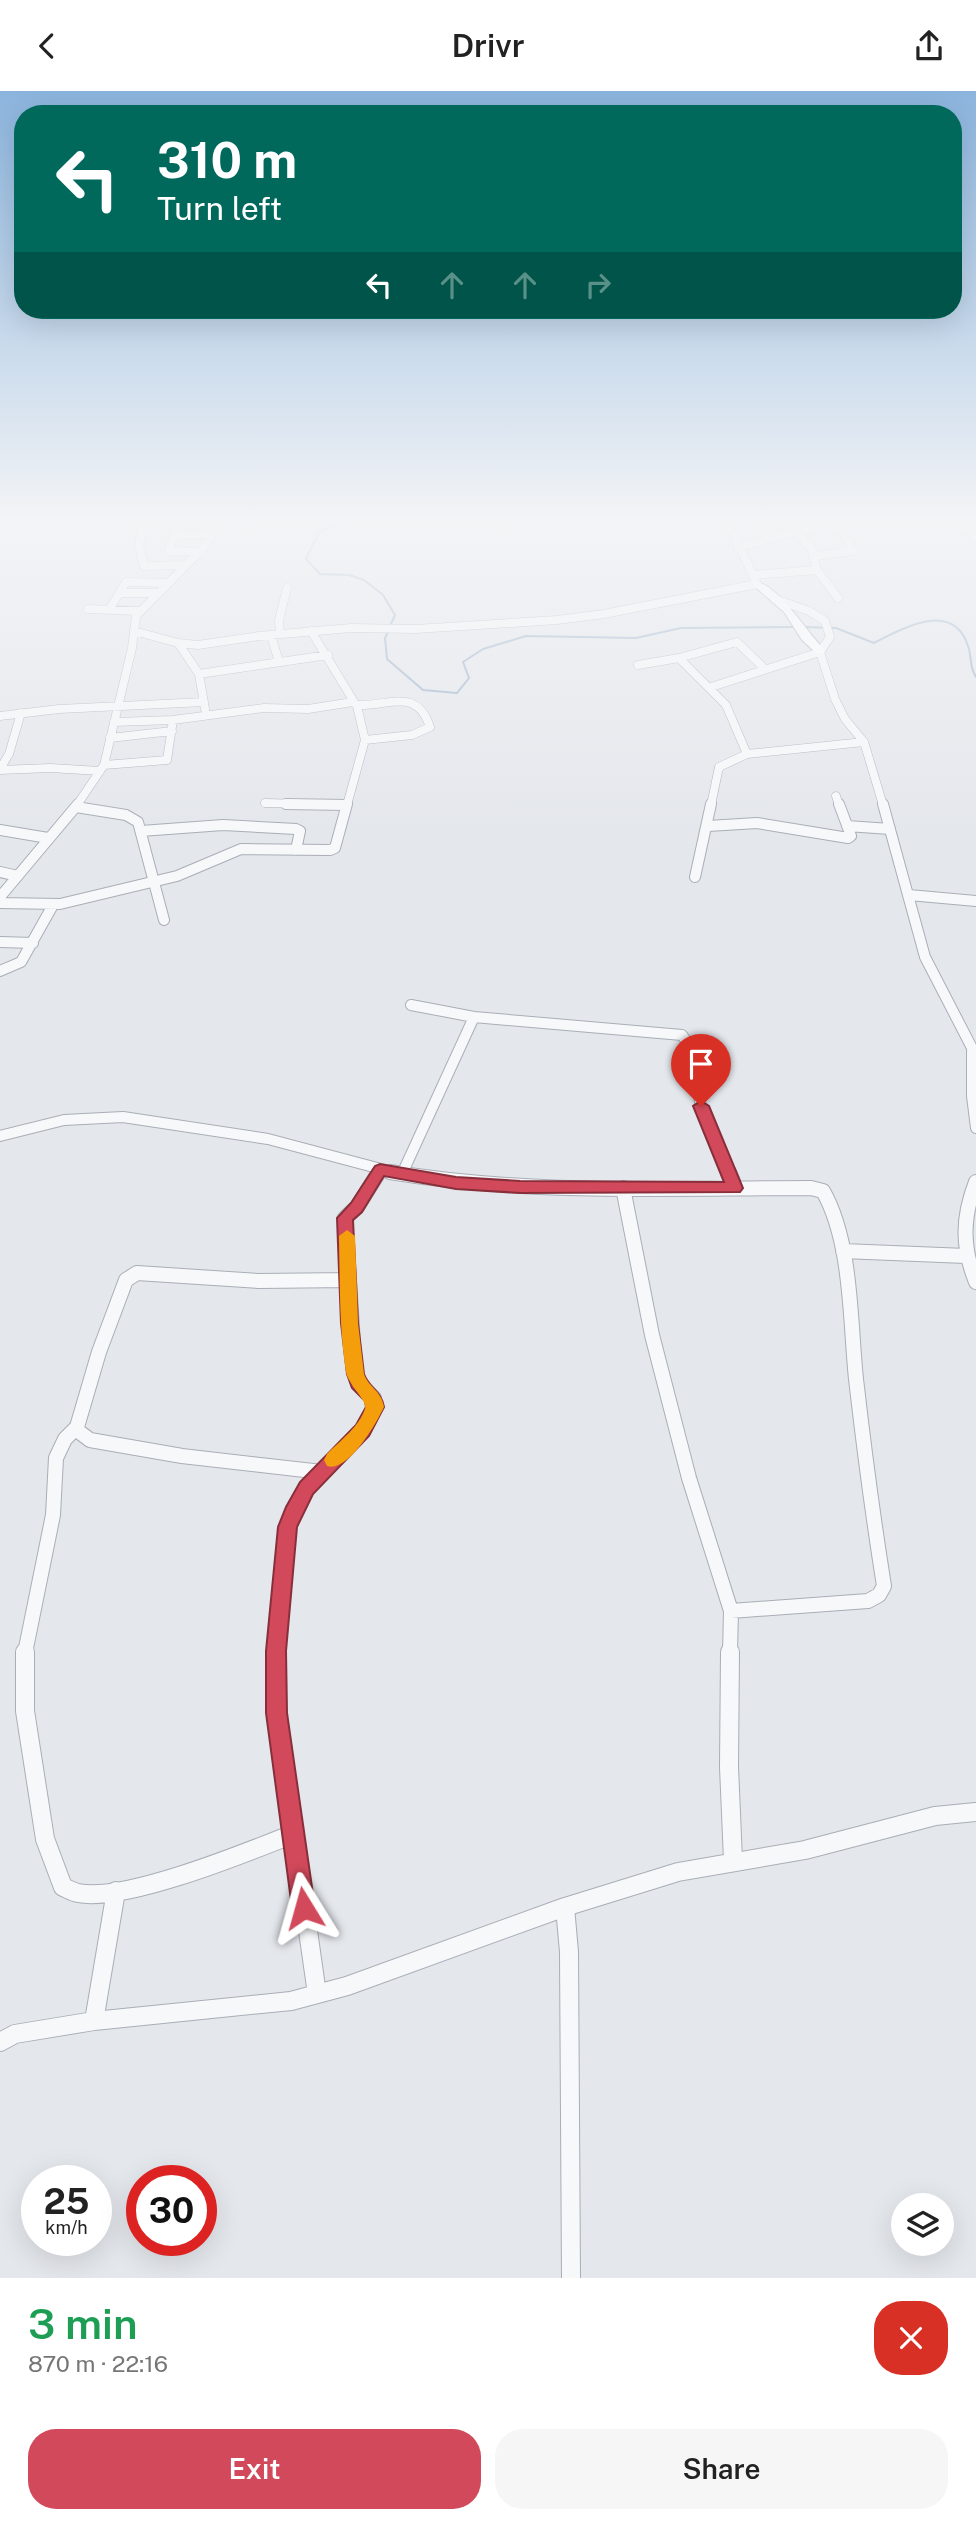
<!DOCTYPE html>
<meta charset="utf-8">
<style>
:root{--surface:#fff;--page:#f6f6f6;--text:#222;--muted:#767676;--accent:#d1495b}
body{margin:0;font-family:"Public Sans",sans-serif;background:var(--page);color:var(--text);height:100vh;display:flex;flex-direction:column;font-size:26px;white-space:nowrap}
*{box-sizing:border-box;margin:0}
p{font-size:23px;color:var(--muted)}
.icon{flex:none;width:38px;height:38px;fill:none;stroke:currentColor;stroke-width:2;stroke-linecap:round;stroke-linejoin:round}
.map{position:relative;height:2187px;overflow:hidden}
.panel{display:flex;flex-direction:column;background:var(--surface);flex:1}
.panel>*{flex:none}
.hud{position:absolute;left:14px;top:14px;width:948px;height:214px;border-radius:28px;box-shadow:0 7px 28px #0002;background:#00695c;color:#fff;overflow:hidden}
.fabs{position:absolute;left:891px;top:2102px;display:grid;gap:14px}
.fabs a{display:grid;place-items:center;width:63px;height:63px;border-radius:50%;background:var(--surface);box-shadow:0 7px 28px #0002;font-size:35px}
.speed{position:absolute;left:21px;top:2074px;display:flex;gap:14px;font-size:35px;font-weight:700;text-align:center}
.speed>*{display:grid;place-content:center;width:91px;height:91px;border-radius:50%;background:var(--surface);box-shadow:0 7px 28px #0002;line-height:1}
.speed small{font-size:18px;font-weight:400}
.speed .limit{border:10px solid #d22;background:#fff;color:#111}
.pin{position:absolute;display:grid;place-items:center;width:60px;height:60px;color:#fff;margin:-72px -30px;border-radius:50% 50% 50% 0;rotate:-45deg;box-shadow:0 0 7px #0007}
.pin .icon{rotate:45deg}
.me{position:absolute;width:77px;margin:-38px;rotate:352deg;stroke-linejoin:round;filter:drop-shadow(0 0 5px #0008)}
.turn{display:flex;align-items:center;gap:24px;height:147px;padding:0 28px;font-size:32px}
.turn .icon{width:91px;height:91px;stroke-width:2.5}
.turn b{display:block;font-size:49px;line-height:60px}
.lanes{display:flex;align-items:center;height:66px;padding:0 28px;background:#0003;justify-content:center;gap:35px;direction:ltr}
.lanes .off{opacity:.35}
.round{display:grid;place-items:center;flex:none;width:74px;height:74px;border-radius:28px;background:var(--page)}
.headline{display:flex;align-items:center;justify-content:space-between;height:119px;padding:0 28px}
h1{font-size:42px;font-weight:600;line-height:52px;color:#1e9e55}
.cta{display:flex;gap:14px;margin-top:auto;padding:14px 28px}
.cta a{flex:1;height:80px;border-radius:28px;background:var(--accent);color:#fff;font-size:28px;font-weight:600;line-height:80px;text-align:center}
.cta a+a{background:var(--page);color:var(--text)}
header{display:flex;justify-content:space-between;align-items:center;height:91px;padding:0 28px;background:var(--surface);font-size:32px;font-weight:600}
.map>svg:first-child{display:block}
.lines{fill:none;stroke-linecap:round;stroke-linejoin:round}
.stream{stroke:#9fb4cc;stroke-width:2}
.minor-far3-casing{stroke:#a9aeb7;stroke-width:9}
.minor-far2-casing{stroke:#a9aeb7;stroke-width:12}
.minor-far1-casing{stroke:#a9aeb7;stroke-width:16}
.minor-casing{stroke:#a9aeb7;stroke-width:20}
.major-casing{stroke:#a3abb8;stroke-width:2}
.minor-far3{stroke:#f7f8fa;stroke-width:8}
.minor-far2{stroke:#f7f8fa;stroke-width:10}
.minor-far1{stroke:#f7f8fa;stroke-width:14}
.minor{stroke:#f7f8fa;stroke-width:18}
.major{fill:#fff;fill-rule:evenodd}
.route{fill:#d1495b;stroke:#882f3b;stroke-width:2}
.slow{fill:#f59e0b}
</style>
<header><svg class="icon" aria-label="back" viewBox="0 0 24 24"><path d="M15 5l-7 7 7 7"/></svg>Drivr<svg class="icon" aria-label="share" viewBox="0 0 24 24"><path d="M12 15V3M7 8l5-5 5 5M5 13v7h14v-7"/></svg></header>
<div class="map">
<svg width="976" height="2187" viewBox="0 0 976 2187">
<rect width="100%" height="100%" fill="#e4e7ec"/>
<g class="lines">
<path class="stream" d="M344 431 319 441 306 468 320 483 349 484 364 489 383 504 395 524 390 535
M804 536 836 537 874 552C900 538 953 508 968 555 972 566 969 575 976 586
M388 541 385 547 387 568 423 599 457 602 469 587 463 571 483 558 526 545 636 547 681 537 794 536"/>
<defs>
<path id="minor-far3" d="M179 431 169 460 200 461
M957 431 976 446
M796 440 811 457 817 479 838 507
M175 444 214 443
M738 456 828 432
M815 465 853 460 844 441 827 431
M186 474 144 475 139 456 142 435 220 432
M753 484 817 479
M120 502H156
M775 508 809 520 825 530 830 546 820 561 835 608 845 628 864 651 883 714
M88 518 139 520
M109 519 126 491 168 492
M134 540 178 552 198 554 259 545 351 537 416 538 557 529 604 523 757 493 728 431
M311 540 356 614C389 616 416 595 430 636L412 644 365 649 347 714
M280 543 279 529 287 497
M271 544 279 571
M178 552 199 583 205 618
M638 574 679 567
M199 583 328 564
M711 596 820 561
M357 615 365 649
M0 625 59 618 204 611
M114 631 173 629 264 617 308 618 353 611
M110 647 172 640
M747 663 726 614 679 567 737 551 764 577
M104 674 167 669 173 629
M0 678 9 663 21 622
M0 679 50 677 100 680
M836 705 839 714
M265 712 346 714
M77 714 104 674 132 557 136 525 204 456 220 431
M711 714 719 676 747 663 864 651"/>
<path id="minor-far2" d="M286 713 346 714
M883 713 925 866 972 957V1005L976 1037
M76 716 126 724 138 731 164 829
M708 735 757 732 848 747 851 745 839 713
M847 735 890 738
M0 739 48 747
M141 740 223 734 296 738 300 740 296 759
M0 781 18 785
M695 786 711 713
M909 804 976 810
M0 806 78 713
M0 812 60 813 177 785 241 758 330 759 335 757 347 713
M0 851 33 852
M0 880 21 871 53 814
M411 914 474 926
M0 1045 64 1029 123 1026 268 1048 400 1083
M378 1083 380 1079
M402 1083 474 926 682 944 687 951 701 1015 729 1083"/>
<path id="minor-far1" d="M390 1081C528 1104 671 1097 811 1097L823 1100C852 1151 850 1230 856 1288 864 1358 873 1426 884 1495L879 1504 868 1510 731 1520
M729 1081 735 1096
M976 1091C962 1127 962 1156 976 1191
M623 1097 652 1244 689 1387 731 1520 730 1562
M843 1160 966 1165
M322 1381 182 1365 90 1349 78 1340 77 1336 99 1261 126 1189 137 1182 259 1190 349 1189
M25 1562 53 1424 56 1367 65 1348 77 1336
M276 1562 288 1436C293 1422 298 1408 307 1397 326 1373 378 1339 374 1307L358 1292 355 1283 345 1127 357 1116 379 1081"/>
<path id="minor" d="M25 1561V1620L45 1748 63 1796C68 1798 73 1801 78 1802 123 1812 248 1761 293 1743
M276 1561 277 1622 317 1903
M730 1561 729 1676 733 1769
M565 1816 569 1861 571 2187
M94 1930 116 1800
M0 1951 15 1943 94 1930 291 1910 347 1895 565 1816 678 1781 805 1759 935 1725 976 1721"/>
<path id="major" d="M754 491C775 489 808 543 824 558V562H816L802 549 784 521 754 495Z"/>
</defs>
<use href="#minor-far3" class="minor-far3-casing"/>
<use href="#minor-far2" class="minor-far2-casing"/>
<use href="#minor-far1" class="minor-far1-casing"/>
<use href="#minor" class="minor-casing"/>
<use href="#major" class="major-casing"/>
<use href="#minor-far3" class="minor-far3"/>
<use href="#minor-far2" class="minor-far2"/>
<use href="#minor-far1" class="minor-far1"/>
<use href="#minor" class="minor"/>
<use href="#major" class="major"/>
</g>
<linearGradient id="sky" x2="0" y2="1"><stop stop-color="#8bb4dd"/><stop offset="0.58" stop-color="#f3f4f6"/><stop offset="1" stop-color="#f3f4f6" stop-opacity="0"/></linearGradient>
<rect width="976" height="737" fill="url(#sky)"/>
<path class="route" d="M701 1010 709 1015 743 1097 740 1101 520 1102 456 1098 384 1085 362 1121 353 1129 358 1232 364 1283C369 1297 381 1299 384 1316L369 1345 313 1403 297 1436 286 1560 287 1622 315 1817 312 1825 304 1828 295 1825 292 1817 266 1622V1560L278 1436 286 1416 300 1391 356 1334 366 1316 365 1310 352 1297 347 1283 341 1232 337 1127 351 1112 375 1075 380 1073 456 1086 520 1090 724 1091 693 1015Z"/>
<path class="slow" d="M347 1139 355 1145 358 1232 364 1283C369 1297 381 1299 384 1316 376 1333 348 1382 327 1375L324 1369 327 1363C340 1350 359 1336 365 1318 368 1310 349 1295 346 1281 339 1236 340 1190 339 1145Z"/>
</svg>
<div class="fabs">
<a><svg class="icon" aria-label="layers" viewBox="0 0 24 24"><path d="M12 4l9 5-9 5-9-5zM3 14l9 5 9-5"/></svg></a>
</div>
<div class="speed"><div>25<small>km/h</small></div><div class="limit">30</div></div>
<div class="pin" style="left:701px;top:1015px;background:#d93025"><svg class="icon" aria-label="arrive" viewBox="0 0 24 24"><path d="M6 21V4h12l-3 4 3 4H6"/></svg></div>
<svg class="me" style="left:304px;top:1817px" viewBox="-20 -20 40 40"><path d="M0-17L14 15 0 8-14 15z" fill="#d1495b" stroke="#fff" stroke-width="4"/></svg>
<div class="hud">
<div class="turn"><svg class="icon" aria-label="left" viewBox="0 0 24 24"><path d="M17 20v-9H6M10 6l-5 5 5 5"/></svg><div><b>310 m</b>Turn left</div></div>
<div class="lanes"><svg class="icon" aria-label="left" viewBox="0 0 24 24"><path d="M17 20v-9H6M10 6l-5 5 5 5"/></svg><svg class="icon off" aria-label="ahead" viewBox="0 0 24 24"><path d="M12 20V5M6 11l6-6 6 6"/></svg><svg class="icon off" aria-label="ahead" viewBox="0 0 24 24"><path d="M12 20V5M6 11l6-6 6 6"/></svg><svg class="icon off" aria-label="right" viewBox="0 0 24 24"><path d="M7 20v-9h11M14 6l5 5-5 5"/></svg></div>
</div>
</div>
<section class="panel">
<div class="headline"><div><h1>3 min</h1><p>870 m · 22:16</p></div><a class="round" style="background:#d93025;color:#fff"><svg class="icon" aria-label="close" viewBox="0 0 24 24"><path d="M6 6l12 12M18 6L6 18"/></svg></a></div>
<div class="cta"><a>Exit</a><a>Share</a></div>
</section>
